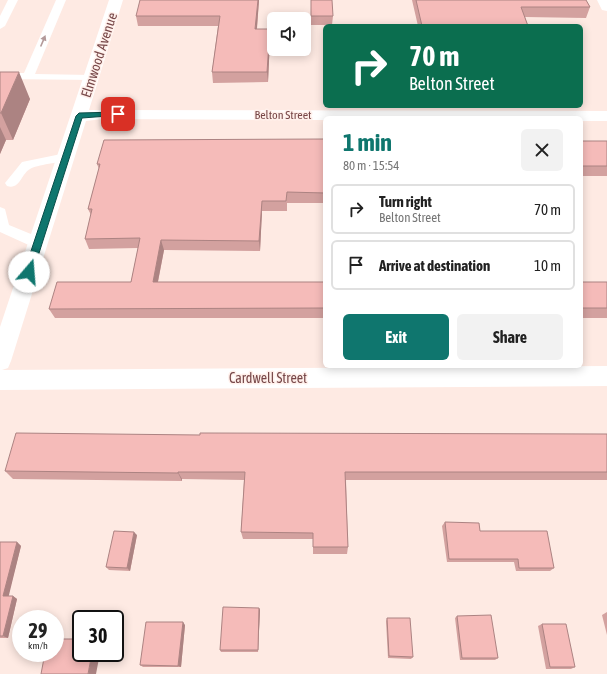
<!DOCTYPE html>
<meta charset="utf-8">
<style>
:root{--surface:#fff;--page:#f2f2f2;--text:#222;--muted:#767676;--line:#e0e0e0;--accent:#0f766e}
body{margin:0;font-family:"Asap Condensed",sans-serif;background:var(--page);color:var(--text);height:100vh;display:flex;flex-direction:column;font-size:15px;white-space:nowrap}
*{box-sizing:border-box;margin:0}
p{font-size:13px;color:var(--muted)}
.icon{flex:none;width:22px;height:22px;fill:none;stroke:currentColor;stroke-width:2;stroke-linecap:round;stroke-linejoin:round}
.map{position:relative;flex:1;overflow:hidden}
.drawer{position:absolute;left:323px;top:116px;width:260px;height:252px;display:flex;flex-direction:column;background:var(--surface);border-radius:6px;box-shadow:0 2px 10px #0003}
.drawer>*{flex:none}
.top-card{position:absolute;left:323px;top:24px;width:260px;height:84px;border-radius:6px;box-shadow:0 2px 10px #0003;background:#0b6e4f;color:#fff;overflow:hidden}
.tools{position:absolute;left:267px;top:12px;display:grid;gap:8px}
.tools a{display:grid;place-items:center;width:44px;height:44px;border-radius:6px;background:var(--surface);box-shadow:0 2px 10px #0003;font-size:20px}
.speed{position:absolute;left:12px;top:610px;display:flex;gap:8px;font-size:20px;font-weight:700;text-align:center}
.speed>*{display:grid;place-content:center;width:52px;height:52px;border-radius:50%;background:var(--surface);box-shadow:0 2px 10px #0003;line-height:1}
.speed small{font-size:10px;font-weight:400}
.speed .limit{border:2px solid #111;border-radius:6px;background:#fff;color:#111}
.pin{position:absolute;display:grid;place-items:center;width:34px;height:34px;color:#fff;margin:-17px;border-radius:8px;box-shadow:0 2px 6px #0006}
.me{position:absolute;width:44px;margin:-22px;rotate:18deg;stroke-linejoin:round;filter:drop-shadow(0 0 3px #0008)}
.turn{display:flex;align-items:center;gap:14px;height:84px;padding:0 20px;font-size:18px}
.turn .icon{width:52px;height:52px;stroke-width:2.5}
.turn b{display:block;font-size:28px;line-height:34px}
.round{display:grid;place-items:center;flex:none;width:42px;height:42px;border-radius:6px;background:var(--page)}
.head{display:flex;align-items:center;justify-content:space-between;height:68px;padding:0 20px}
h1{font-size:24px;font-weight:700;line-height:30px;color:var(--accent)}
.primary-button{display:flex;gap:8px;margin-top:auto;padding:8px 20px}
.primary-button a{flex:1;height:46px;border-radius:6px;background:var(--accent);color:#fff;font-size:16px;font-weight:700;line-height:46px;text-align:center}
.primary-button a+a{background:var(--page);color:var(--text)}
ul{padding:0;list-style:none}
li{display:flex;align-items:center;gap:12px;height:50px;margin:0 8px 6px;padding:0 12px;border:2px solid var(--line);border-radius:6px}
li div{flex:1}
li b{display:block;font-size:15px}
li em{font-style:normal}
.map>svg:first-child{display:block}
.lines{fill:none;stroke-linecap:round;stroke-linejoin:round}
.service{fill:#fff;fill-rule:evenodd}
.minor{fill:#fff;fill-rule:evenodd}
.wall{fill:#d3a19f}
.shaded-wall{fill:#ac8382}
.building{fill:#f5bbb9;stroke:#ac8382}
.oneway{fill:#b49a9a}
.route{fill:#0f766e;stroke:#0a4d48}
.labels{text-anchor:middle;stroke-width:3;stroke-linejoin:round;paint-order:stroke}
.far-street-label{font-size:12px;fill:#774748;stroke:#fff0eb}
.street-label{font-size:14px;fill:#774748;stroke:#fff0eb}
</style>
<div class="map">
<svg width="607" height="674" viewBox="0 0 607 674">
<rect width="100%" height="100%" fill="#feeae3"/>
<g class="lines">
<path class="service" d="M8 0H18L5 26 0 29V16Z
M56 0H66L35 74 91 75 95 76 96 78 95 80 0 79V73H24Z
M66 153 70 154 72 157 70 160C61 162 36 165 30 169 21 174 20 190 7 186L5 183 22 162Z
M0 207 5 209 9 225 43 239 45 243 43 247 38 248 33 247 0 232Z"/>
<path class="minor" d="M109 0H123L89 110 607 111V121H581V118H325V120L102 119 86 121 11 361 8 368 2 370 607 366V386L0 390V327Z
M597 0H607V11L602 10Z"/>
</g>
<path class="wall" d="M259 0 257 29H270V39L268 82 213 83 212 72 218 26H138L136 16Z
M311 0 333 16 332 25H311Z
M412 0H586L590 7 586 18 525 17 528 26H418Z
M0 72 30 99 13 140H6L0 154Z
M325 139V203H287V211H262L260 251 164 250 158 282H325V318H55L49 309 131 282 138 248 89 249 85 239 91 215 88 209 99 169 97 164Z
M581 141H607V176H581Z
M581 282H607V318H581Z
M607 434V480H346L348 547 347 554H313V539H243L241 532 244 480 182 479V481L13 479 5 471 200 435Z
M445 522 480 531 554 568 550 571H516L514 562H447L442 526Z
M137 535 130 571 109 570 106 567Z
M0 542H17L21 546 8 596H13L17 599 8 638H0Z
M259 608 260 610 258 652H221L220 650Z
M607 612V635L602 615Z
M457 616 498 658 495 660H460L455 618Z
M387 618 413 657 411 659 388 658 386 621Z
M542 624 575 667 571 669H546L538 626Z
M185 625 181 667H143L140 665Z"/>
<path class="shaded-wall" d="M258 0H259L256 39 255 29Z
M270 29V39L268 82 267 72Z
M19 72 30 99 13 140 1 113Z
M0 127 6 140 0 154Z
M262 201V211L260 251 259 241Z
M161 240 164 250 156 291 153 282Z
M178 472 182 479V481L178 473Z
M134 532 137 535 130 571 127 568Z
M17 542 21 546 8 599 3 596Z
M13 596 17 599 8 638 3 636Z
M259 608 260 610 258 652V650Z
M183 622 185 625 181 667 178 666Z
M92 653H100L96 674H88Z"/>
<path class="building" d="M140 0H258L255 29H270L267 72H212L220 16H136Z
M311 0H332L333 16H311Z
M416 0H586L590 7H521L528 26H422Z
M0 72H19L1 113H0Z
M325 139V193L287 192 286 201H262L259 241 161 240 153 282H325V308L49 309 57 282H131L140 238 85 239 92 209H88L100 164H97L104 140Z
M581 141H607V166H581Z
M581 282H607V308H581Z
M16 433 200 435V433L607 434V472H345L348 547H313V533L241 532 245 472H178V473L5 471Z
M445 522 479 523 480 531H547L554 568H519L518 559H449Z
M114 531 134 532 127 568 106 567Z
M0 542H17L3 596H13L3 636H0Z
M223 607 259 608 258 650H220Z
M491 615 498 658H462L457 616Z
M387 618H410L413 657 389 656Z
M146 622H183L178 666 140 665Z
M542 624H566L575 667H550Z
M55 639H81V653H92L88 674H41L45 653H55Z"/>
<defs><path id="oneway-solid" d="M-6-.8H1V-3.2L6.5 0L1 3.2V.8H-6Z"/></defs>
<use class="oneway" href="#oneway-solid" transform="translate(43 41) rotate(-67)"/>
<path class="route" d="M118 112 122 114 121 115 82 118 33 272 29 275 26 274 24 272 76 116 79 113Z"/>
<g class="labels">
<g class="far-street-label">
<text x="283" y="119">Belton Street</text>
</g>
<g class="street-label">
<text transform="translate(99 55) rotate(-72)" y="5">Elmwood Avenue</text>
<text x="268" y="383">Cardwell Street</text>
</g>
</g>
</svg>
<div class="tools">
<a><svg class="icon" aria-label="sound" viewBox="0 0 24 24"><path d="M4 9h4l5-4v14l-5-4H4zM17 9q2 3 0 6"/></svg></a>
</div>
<div class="speed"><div>29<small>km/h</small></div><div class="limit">30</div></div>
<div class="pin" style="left:118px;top:114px;background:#d93025"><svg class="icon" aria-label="arrive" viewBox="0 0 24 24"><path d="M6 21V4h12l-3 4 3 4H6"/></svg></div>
<svg class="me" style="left:29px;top:272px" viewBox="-20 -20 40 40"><circle r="19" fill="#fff"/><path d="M0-13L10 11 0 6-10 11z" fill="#0f766e"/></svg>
<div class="top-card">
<div class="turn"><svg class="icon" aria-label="right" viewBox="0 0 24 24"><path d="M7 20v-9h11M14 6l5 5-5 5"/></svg><div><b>70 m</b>Belton Street</div></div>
</div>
<section class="drawer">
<div class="head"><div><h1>1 min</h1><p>80 m · 15:54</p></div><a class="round"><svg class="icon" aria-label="close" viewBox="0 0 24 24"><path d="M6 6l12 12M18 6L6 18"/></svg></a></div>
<ul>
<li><svg class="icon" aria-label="right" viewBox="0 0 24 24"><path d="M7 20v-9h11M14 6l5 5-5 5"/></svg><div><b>Turn right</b><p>Belton Street</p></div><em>70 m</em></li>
<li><svg class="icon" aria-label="arrive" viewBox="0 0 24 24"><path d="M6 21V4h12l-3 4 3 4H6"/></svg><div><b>Arrive at destination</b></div><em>10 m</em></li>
</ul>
<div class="primary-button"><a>Exit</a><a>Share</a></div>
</section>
</div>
